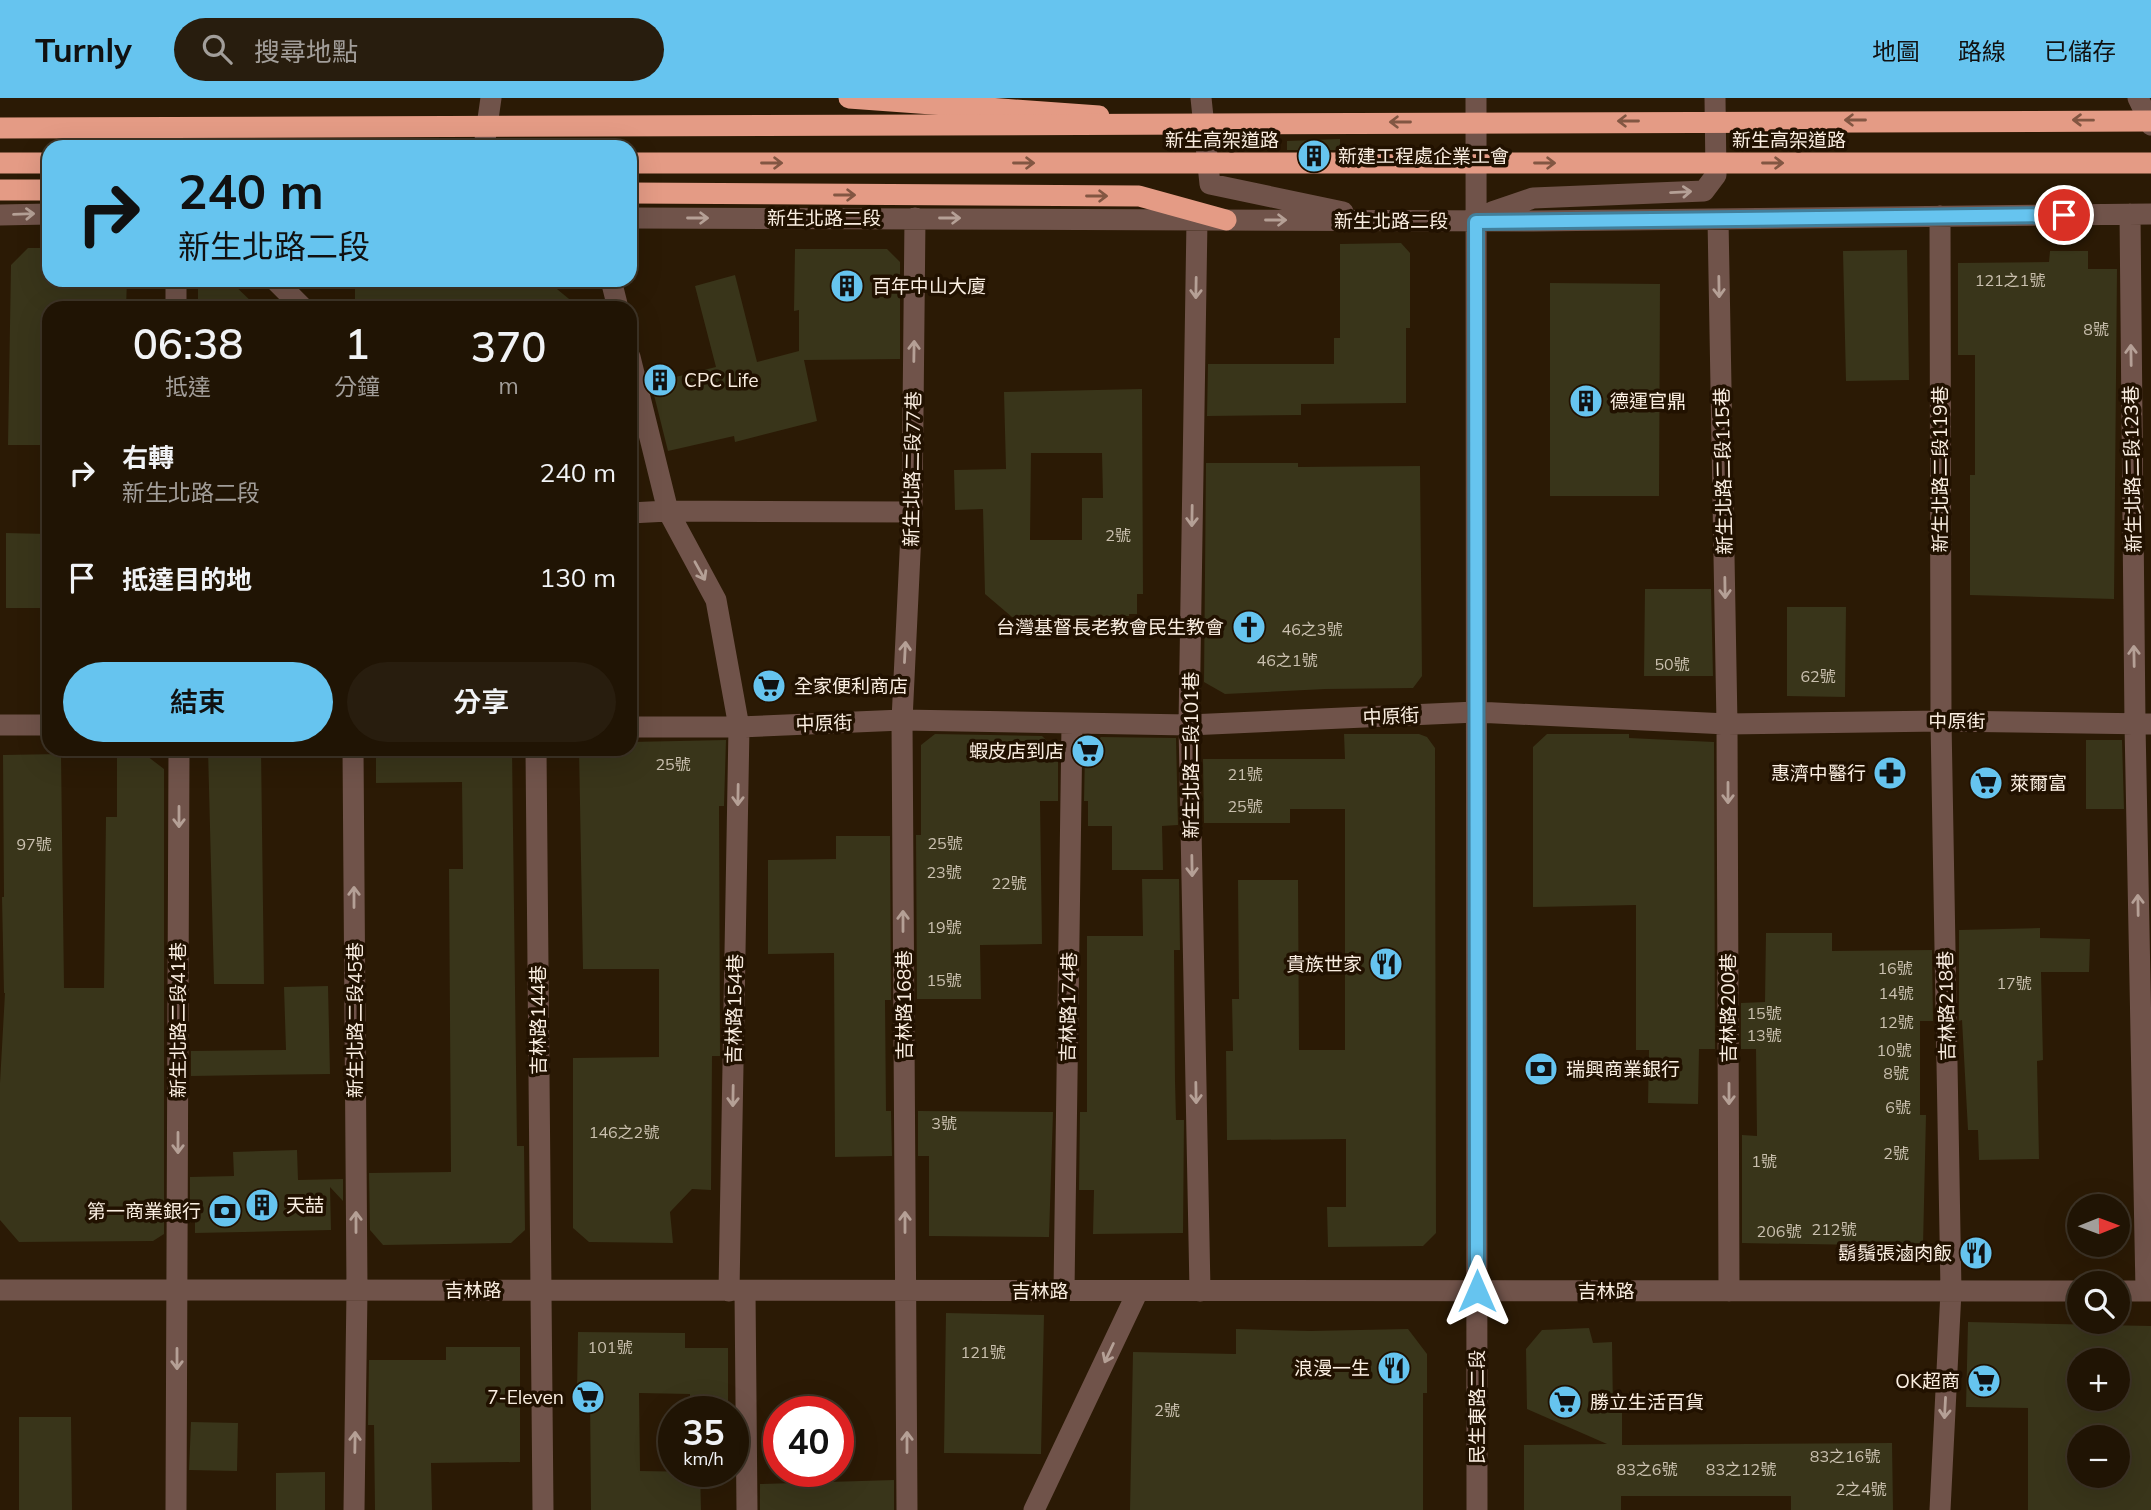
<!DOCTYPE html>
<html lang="zh-TW">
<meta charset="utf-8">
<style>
:root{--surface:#201404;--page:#281d0e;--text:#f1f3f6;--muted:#a29e9a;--line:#3d3326;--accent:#66c4ef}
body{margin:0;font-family:Mulish,"Noto Sans TC",sans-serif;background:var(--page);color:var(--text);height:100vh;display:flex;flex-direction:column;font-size:26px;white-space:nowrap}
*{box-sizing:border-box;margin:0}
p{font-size:23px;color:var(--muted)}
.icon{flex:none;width:38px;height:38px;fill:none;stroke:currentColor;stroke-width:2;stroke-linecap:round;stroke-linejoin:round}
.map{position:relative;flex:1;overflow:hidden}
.drawer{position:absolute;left:42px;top:203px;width:595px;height:455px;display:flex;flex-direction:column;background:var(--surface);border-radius:21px;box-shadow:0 7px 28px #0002,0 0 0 2px var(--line)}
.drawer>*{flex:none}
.hud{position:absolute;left:42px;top:42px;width:595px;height:147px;border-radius:21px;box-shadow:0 7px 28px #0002,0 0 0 2px var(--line);background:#66c4ef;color:#111;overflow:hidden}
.needle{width:46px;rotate:89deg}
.controls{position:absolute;left:2067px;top:1096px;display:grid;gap:14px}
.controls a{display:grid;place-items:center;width:63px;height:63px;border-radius:50%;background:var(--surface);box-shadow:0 7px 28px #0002,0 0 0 2px var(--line);font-size:35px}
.speed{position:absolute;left:658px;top:1298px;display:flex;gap:14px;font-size:35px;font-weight:700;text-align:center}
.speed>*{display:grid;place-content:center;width:91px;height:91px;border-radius:50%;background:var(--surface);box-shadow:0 7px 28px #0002,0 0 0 2px var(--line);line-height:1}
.speed small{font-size:18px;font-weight:400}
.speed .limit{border:10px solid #d22;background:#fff;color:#111}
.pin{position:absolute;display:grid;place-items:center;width:60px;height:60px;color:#fff;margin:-30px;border:4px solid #fff;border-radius:50%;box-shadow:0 2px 7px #0007}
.me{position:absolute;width:77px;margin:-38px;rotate:0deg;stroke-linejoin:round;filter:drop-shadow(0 0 5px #0008)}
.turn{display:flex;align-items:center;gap:24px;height:147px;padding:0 21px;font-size:32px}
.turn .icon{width:91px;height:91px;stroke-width:2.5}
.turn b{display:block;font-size:49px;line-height:60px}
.eta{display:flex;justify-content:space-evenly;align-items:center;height:119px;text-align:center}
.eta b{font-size:42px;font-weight:600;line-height:49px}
.primary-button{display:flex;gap:14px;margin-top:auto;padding:14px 21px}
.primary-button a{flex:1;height:80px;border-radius:42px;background:var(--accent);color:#111;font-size:28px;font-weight:600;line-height:80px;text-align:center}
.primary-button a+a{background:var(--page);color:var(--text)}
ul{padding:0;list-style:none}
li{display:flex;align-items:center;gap:21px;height:105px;padding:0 21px}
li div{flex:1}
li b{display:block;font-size:26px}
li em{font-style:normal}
header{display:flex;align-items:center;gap:42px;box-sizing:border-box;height:98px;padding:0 35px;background:var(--accent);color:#111}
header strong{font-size:33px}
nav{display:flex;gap:38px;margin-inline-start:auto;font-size:24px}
.search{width:490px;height:63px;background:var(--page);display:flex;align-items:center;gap:18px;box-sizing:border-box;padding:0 24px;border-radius:38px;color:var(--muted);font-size:26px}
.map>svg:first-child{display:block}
.building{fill:#39351a;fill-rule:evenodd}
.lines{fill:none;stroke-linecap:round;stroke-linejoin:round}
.minor{stroke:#70534a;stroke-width:21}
.highway{stroke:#e49b85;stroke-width:21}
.highway-bridge{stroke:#e49b85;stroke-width:21}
.oneway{stroke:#825642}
.oneway2{stroke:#b5a096}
.route-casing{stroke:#427f9b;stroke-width:18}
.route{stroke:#66c4ef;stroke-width:12}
.labels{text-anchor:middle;stroke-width:7;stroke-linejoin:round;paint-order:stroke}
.number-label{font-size:16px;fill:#cac0af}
.street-label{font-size:19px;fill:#faeee1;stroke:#211100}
.poi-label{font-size:19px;fill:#faeee1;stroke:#211100;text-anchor:start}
</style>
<header>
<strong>Turnly</strong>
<div class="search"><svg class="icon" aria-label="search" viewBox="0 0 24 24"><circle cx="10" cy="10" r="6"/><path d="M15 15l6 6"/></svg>搜尋地點</div>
<nav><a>地圖</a><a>路線</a><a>已儲存</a></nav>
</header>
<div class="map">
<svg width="2151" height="1412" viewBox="0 0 2151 1412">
<rect width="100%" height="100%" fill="#2b1a05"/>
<path class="building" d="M1340 41V52H1287V43Z
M1401 145 1410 155V230H1406V305L1301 306V317L1207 318 1208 266H1334V240H1340V146Z
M28 150H49V182H127L126 210H49V347H8L11 167Z
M795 151H887L900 164V261L804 262 817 323 735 344 734 338 668 353 651 285 716 269 695 188 735 177 757 264 799 253V212L794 213Z
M1907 152 1909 282 1846 283 1843 153Z
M2050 153H2088V171H2117L2114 501 1970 497V377H1975V257H1958V165L2049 164Z
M198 182H229L258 210H198Z
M355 182H546L580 210H355Z
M1550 185 1660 186 1659 398H1550Z
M1142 291 1143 496H1137V516H1129V518L1012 519 985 496 983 411 955 412 954 372 1006 371 1004 294ZM1031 355H1102L1103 400H1082V442H1030Z
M1206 365H1298V369L1420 368 1422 578 1413 590 1325 591 1225 596 1204 584Z
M6 435 49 436V510H6Z
M1645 491H1711L1713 578H1644Z
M1787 509H1846L1845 599 1787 598Z
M935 636 1042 638 1058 653V703H1040L1042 846 980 847 981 901H917L916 737H921V647Z
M1344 636H1419L1427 639 1435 650 1436 1135 1423 1148 1328 1149 1327 1109H1346V1041L1227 1042 1226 953H1233L1232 901H1239L1238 782H1298L1299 952H1345V711H1290V725H1204L1203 661H1345Z
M1547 636H1629V640L1714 644 1715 951H1699L1698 1006 1648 1005 1649 952H1636V807L1533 809V649Z
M1101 639 1176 640 1178 727 1162 728 1163 772H1112V728H1088V703H1084L1085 653Z
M726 642 724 708H719L720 958H712L711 1092 692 1091 670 1114 673 1145 589 1144 573 1130V960L659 959V871H583L579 651H630V644Z
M2086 642H2122L2124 711H2086Z
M208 651H261L264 886H214Z
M376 651H512L517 1048H524L525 1132 511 1145 383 1147 370 1132 369 1075 451 1074 449 771H463L462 684 376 685Z
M61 656 64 890H104L106 719H117V658H147L164 671V1136L153 1143 19 1144 0 1122V985L5 895H4L2 799H4L3 657Z
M836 738H890L891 902H885L886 1013H891L892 1058 835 1059 834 855 768 856V762L836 761Z
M1142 781H1179L1180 852H1174L1175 983 1176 1022H1184L1183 1135 1093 1136 1094 1092H1079L1080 1014H1087V838H1143Z
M2040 830V840L2090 841 2089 874H2041L2043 962 2037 963 2039 1061 1979 1062 1978 1032H1968L1962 922 1959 923V832Z
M1766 835H1832V853L1932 852 1933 923H1920V1017H1926L1923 1148 1742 1145V1037L1757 1038 1756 951H1741V905L1765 904Z
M328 888 330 976 191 978V953L286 952 284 889Z
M918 1013 1053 1014 1049 1139 929 1138V1058H918Z
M297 1052 298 1082 343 1081V1103L330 1089 331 1132 195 1135V1117L190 1120V1079L234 1078 233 1054Z
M946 1215 1044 1217 1041 1356 944 1355Z
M1968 1224 2151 1228V1412H2028V1310L1966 1309ZM2079 1262H2118V1300H2079ZM2079 1339H2118V1377H2079Z
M1589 1230 1593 1245 1612 1244 1613 1311 1622 1314V1347L1892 1345 1893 1412H1791V1398H1621V1412H1524V1347L1607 1346 1527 1311 1526 1251 1542 1232Z
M1236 1231 1310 1233 1408 1231 1427 1256V1295H1423V1412H1130L1133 1254 1236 1256Z
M578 1234 685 1235V1250H728V1314H690V1296L639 1295 640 1373 700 1374 701 1412H591L590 1295H577Z
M446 1249H520V1364L431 1365 432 1412H375L374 1327H368L369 1262H446Z
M19 1319H71L72 1412H19Z
M191 1324 238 1325 237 1373 189 1372Z
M325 1374V1412H276V1375Z
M894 1382V1412H760V1386Z"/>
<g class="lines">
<path class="minor" d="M1201 0 1210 86 1343 114
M1476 0 1477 1412
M2138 0 2151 27
M484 49 491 0
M1492 114 1533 100 1704 93 1716 77 1715 0
M2130 116 2135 626 2146 1193
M0 117 49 116
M1940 118 1941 623 1951 1193 1940 1412
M630 120 1533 123 2151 116
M1718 121 1727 626 1729 1193
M1197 122 1189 627 1200 1193
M176 182V210
M275 182 303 210
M611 182 618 210
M630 259 668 413 716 502 739 629 729 1193
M630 415 668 413 912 414
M0 627H49
M630 629H739L902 622 1189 627 1476 614 1727 626 1941 623 2151 626
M353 651 357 1192 354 1412
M536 651 543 1412
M0 1192 2079 1193
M745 1193 747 1412
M1064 1193 1072 626
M2118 1193H2151
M176 1412 179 651
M907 1412 902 622 912 414 915 120
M1034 1412 1138 1193"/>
<path class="highway" d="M849 0 1099 18
M0 65H49
M0 92H49
M630 95 1139 98 1226 122"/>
<path class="highway-bridge" d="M0 30 2151 23
M630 65H2151"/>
</g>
<defs><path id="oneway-shaft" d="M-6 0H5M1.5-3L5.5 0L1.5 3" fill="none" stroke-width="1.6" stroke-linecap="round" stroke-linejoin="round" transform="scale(1.75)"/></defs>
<g class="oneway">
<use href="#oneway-shaft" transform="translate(1855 22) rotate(180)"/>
<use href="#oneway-shaft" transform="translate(2083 22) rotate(-179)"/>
<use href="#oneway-shaft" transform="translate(1628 23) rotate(180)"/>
<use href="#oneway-shaft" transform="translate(1400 24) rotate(180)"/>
<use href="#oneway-shaft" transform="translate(772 65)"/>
<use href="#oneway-shaft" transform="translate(1024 65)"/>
<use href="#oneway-shaft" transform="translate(1545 65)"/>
<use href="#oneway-shaft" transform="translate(1773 65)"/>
<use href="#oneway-shaft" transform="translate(845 97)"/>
<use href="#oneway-shaft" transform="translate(1097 98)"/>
</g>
<g class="oneway2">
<use href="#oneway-shaft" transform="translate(1681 94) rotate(-3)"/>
<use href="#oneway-shaft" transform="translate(24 116) rotate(-2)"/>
<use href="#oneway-shaft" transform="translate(698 120)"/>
<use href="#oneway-shaft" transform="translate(950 120)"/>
<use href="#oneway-shaft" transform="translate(1276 122)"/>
<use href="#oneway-shaft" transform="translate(1719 189) rotate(89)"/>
<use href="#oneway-shaft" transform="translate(1196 190) rotate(91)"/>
<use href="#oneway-shaft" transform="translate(914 253) rotate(-89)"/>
<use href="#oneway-shaft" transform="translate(2131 257) rotate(-91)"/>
<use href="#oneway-shaft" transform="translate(1192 418) rotate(91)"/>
<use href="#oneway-shaft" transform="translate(700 473) rotate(61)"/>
<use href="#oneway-shaft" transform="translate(1725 490) rotate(89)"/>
<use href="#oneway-shaft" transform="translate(905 554) rotate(-87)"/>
<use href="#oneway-shaft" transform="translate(2134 558) rotate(-91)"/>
<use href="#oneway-shaft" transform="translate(1728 695) rotate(90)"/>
<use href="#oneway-shaft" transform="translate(738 697) rotate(91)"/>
<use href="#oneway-shaft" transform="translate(179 719) rotate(90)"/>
<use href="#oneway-shaft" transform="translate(1192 768) rotate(89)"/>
<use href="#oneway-shaft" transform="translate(354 799) rotate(-90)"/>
<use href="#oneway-shaft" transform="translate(2138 807) rotate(-91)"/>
<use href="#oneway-shaft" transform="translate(903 823) rotate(-90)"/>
<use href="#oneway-shaft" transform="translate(1196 995) rotate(89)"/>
<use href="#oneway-shaft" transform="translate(1729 996) rotate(90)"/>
<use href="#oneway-shaft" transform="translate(733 998) rotate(91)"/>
<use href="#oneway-shaft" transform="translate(178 1045) rotate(90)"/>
<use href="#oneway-shaft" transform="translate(356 1124) rotate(-90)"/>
<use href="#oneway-shaft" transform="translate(905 1124) rotate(-90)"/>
<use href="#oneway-shaft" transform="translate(1109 1255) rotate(115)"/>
<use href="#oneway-shaft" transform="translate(177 1261) rotate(90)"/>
<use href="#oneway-shaft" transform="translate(1945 1310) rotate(93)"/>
<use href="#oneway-shaft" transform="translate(355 1344) rotate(-89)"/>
<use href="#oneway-shaft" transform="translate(907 1344) rotate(-90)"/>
</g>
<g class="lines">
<defs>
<path id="route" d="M1477 1193 1476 124 2064 117"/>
</defs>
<use href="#route" class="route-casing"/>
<use href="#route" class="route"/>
</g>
<defs>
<symbol id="building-disc" viewBox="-11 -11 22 22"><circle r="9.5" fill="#66c4ef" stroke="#211100"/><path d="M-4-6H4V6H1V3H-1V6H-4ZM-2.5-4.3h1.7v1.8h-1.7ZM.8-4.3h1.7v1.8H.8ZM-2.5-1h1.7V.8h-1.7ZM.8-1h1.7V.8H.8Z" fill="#111"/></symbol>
<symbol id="church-disc" viewBox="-11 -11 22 22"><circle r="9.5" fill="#66c4ef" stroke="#211100"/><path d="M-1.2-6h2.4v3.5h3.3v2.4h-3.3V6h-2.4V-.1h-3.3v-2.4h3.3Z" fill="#111"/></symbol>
<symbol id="supermarket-disc" viewBox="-11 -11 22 22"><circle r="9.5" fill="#66c4ef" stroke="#211100"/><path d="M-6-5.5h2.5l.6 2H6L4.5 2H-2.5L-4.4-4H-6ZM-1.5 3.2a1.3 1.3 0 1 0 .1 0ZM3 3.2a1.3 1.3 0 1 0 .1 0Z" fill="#111"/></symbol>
<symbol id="pharmacy-disc" viewBox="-11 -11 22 22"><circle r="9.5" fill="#66c4ef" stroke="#211100"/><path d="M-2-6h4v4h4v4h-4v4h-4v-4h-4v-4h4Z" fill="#111"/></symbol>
<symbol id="restaurant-disc" viewBox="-11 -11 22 22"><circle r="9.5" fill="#66c4ef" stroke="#211100"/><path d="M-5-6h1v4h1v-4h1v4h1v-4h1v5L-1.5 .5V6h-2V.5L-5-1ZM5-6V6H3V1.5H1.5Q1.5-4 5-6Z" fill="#111"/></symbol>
<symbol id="bank-disc" viewBox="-11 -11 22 22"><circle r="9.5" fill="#66c4ef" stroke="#211100"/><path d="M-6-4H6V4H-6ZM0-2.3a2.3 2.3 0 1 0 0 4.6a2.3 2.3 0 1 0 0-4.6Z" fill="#111"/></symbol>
</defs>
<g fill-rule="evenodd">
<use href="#building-disc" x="1295" y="39" width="38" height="38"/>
<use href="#building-disc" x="828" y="169" width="38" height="38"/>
<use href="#building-disc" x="641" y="263" width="38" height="38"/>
<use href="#building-disc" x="1567" y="284" width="38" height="38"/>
<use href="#church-disc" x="1230" y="510" width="38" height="38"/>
<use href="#supermarket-disc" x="750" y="569" width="38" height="38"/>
<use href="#supermarket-disc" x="1069" y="634" width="38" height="38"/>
<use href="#pharmacy-disc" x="1871" y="656" width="38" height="38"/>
<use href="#supermarket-disc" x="1967" y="666" width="38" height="38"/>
<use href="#restaurant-disc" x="1367" y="847" width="38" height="38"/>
<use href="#bank-disc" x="1522" y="952" width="38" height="38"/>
<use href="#building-disc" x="243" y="1088" width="38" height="38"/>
<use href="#bank-disc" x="206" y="1094" width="38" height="38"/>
<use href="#restaurant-disc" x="1957" y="1136" width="38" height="38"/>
<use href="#restaurant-disc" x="1375" y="1251" width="38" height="38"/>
<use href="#supermarket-disc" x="1965" y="1264" width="38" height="38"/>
<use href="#supermarket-disc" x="569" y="1280" width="38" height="38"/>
<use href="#supermarket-disc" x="1546" y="1285" width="38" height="38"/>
</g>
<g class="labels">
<g class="number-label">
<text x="2010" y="188">121之1號</text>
<text x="2096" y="237">8號</text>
<text x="1118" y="443">2號</text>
<text x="1312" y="537">46之3號</text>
<text x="1287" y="568">46之1號</text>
<text x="1672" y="572">50號</text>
<text x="1818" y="584">62號</text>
<text x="673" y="672">25號</text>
<text x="1245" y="682">21號</text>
<text x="1245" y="714">25號</text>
<text x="945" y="751">25號</text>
<text x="34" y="752">97號</text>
<text x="944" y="780">23號</text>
<text x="1009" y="791">22號</text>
<text x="944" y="835">19號</text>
<text x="1895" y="876">16號</text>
<text x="944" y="888">15號</text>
<text x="2014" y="891">17號</text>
<text x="1896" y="901">14號</text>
<text x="1764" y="921">15號</text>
<text x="1896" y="930">12號</text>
<text x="1764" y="943">13號</text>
<text x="1894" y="958">10號</text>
<text x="1896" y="981">8號</text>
<text x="1898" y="1015">6號</text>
<text x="944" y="1031">3號</text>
<text x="624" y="1040">146之2號</text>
<text x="1896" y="1061">2號</text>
<text x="1764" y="1069">1號</text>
<text x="1834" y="1137">212號</text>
<text x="1779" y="1139">206號</text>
<text x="610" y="1255">101號</text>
<text x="983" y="1260">121號</text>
<text x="1167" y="1318">2號</text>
<text x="1845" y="1364">83之16號</text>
<text x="1647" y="1377">83之6號</text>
<text x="1741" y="1377">83之12號</text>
<text x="1861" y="1397">2之4號</text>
</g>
<g class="street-label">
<text x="1222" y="49">新生高架道路</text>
<text x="1789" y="49">新生高架道路</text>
<text x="824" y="127">新生北路二段</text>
<text x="1391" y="130">新生北路二段</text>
<text transform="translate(912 371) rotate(-89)" y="7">新生北路二段77巷</text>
<text transform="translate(1940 371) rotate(-90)" y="7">新生北路二段119巷</text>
<text transform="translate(2132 371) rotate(-91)" y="7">新生北路二段123巷</text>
<text transform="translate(1723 373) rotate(-91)" y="7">新生北路二段115巷</text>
<text transform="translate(1391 618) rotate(-3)" y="7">中原街</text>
<text x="1957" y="630">中原街</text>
<text transform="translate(824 625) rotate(-2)" y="7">中原街</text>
<text transform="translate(1191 657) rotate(-90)" y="7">新生北路二段101巷</text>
<text transform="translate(904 907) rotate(-90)" y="7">吉林路168巷</text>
<text transform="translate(1946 908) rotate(-91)" y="7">吉林路218巷</text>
<text transform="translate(1068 909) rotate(-89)" y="7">吉林路174巷</text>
<text transform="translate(1728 910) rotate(-90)" y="7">吉林路200巷</text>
<text transform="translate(734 911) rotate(-89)" y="7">吉林路154巷</text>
<text transform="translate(178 922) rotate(-90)" y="7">新生北路二段41巷</text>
<text transform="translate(355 922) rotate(-90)" y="7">新生北路二段45巷</text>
<text transform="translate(538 922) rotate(-90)" y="7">吉林路144巷</text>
<text x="473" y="1199">吉林路</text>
<text x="1040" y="1200">吉林路</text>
<text x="1606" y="1200">吉林路</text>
<text transform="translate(1477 1309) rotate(-90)" y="7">民生東路二段</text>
</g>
<g class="poi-label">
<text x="1338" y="65">新建工程處企業工會</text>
<text x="872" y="195">百年中山大廈</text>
<text x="684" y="289">CPC Life</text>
<text x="1610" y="310">德運官鼎</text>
<text x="1224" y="536" text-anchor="end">台灣基督長老教會民生教會</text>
<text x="794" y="595">全家便利商店</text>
<text x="1064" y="660" text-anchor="end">蝦皮店到店</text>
<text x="1866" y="682" text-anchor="end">惠濟中醫行</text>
<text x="2010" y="692">萊爾富</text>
<text x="1362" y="873" text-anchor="end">貴族世家</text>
<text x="1566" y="978">瑞興商業銀行</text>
<text x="286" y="1114">天喆</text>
<text x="201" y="1120" text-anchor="end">第一商業銀行</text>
<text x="1952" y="1162" text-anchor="end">鬍鬚張滷肉飯</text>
<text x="1370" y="1277" text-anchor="end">浪漫一生</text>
<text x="1960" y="1290" text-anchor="end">OK超商</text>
<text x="564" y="1306" text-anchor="end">7-Eleven</text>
<text x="1590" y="1311">勝立生活百貨</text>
</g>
</g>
</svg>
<div class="controls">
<a><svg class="needle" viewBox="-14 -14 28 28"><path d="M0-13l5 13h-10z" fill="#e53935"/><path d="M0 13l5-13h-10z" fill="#a29e9a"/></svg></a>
<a><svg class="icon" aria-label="search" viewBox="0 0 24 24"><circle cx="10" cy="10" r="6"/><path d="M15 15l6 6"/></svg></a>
<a>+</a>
<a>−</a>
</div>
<div class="speed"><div>35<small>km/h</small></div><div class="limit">40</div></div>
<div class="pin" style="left:2064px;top:117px;background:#d93025"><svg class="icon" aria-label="arrive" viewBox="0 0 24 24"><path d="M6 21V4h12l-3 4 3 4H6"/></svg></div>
<svg class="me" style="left:1477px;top:1193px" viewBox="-20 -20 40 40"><path d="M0-17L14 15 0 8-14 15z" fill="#66c4ef" stroke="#fff" stroke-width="4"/></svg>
<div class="hud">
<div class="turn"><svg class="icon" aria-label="right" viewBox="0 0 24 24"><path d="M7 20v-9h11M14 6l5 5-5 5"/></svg><div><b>240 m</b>新生北路二段</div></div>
</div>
<section class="drawer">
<div class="eta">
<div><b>06:38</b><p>抵達</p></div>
<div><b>1</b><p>分鐘</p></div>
<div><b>370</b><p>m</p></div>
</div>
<ul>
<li><svg class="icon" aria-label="right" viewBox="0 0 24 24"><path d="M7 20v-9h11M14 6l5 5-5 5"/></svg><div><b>右轉</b><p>新生北路二段</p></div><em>240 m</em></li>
<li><svg class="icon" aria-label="arrive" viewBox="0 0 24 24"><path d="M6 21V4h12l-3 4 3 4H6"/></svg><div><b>抵達目的地</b></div><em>130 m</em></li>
</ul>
<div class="primary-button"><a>結束</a><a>分享</a></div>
</section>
</div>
